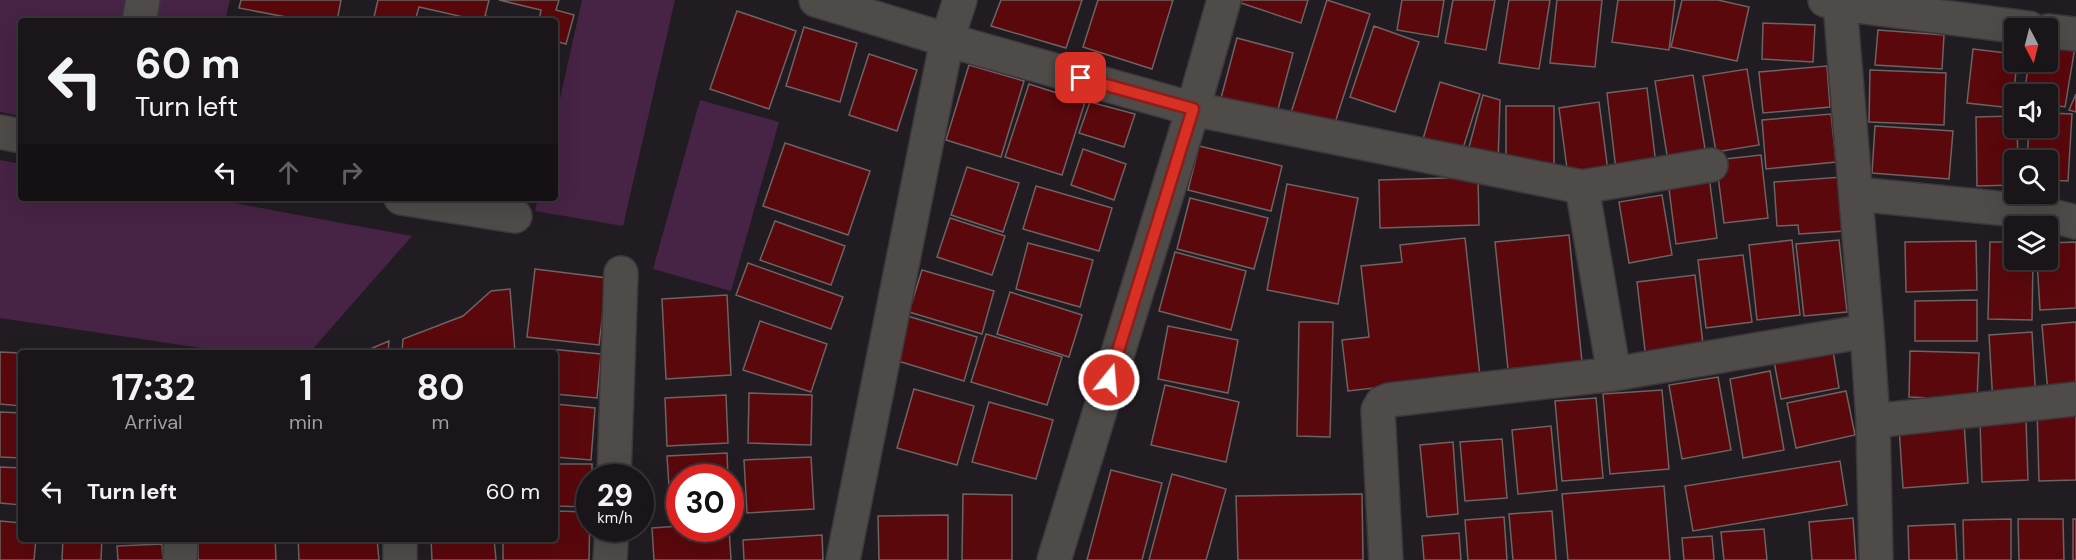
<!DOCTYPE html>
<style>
:root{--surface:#191519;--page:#262226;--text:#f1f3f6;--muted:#9f9fa2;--line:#373438}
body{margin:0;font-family:"DM Sans",sans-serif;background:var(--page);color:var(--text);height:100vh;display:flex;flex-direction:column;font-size:22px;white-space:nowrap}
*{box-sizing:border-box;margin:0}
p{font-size:20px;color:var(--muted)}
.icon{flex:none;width:33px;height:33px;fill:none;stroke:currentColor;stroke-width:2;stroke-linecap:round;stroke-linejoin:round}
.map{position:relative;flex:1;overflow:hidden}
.side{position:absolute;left:18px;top:350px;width:540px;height:192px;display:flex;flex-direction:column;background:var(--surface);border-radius:6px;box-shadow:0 6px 24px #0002,0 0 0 2px var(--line)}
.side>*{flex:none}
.guide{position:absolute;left:18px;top:18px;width:540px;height:183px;border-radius:6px;box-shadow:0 6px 24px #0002,0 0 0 2px var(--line);background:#191519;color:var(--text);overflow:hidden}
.needle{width:39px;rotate:173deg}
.fabs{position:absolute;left:2004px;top:18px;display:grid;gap:12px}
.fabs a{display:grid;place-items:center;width:54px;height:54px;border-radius:6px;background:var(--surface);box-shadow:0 6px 24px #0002,0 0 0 2px var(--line);font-size:30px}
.speed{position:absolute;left:576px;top:464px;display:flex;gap:12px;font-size:30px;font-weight:700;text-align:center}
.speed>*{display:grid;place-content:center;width:78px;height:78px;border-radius:50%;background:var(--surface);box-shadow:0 6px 24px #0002,0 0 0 2px var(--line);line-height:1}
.speed small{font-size:15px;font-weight:400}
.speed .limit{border:9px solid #d22;background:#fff;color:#111}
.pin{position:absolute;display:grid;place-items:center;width:51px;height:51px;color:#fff;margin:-26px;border-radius:12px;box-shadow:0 3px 9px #0006}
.me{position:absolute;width:66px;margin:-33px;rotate:17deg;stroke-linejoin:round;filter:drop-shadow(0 0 4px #0008)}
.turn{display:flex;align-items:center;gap:21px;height:126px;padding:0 18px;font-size:27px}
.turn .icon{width:78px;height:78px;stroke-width:2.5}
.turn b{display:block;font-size:42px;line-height:51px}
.lanes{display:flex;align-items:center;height:57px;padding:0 18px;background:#0003;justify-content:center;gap:30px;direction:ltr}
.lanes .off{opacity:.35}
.eta{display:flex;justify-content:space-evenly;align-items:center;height:102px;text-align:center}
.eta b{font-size:36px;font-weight:700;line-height:42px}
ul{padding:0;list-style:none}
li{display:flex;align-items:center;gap:18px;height:78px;padding:0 18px}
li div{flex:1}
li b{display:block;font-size:22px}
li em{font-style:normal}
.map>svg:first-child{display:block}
.green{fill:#472345}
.building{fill:#5a080c;stroke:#6c6362;stroke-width:1.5}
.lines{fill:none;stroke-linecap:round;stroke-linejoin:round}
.minor-casing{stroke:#3c373c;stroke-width:36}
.minor{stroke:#4e4b49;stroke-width:33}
.route-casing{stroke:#8d1f18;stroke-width:15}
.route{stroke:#d93025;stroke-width:10}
</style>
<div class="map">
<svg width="2076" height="560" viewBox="0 0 2076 560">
<rect width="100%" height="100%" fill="#211c21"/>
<path class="green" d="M0 0H230L225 21H21V116L0 112Z
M582 0H675L623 226 535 211 538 198H555V121Z
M700 100 779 122 731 291 653 269Z
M0 160 21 164V198H207L412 236 310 352H228L0 318Z"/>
<path class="building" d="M241 0H341L337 21H307L239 8Z
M378 0H489L485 16 507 21H468V18L419 7 415 21H391L374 17Z
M499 0H559L556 10 574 15 566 44 555 41V21H539L541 10Z
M1001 0H1082L1066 48 991 26Z
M1098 0H1173L1152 69 1083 47Z
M1242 0H1308L1301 23 1241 3Z
M1327 0 1370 14 1332 132 1289 119Z
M1402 0H1444L1438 37 1397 30Z
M1453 0H1495L1486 50 1445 43Z
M1509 0H1550L1539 69 1499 63Z
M1557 0H1602L1595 67 1550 63Z
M1618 0H1675L1669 50 1612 42Z
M1682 0H1718L1749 7 1737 61 1671 47Z
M737 11 796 31 769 109 710 89Z
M1763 23 1815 25 1813 62 1762 59Z
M1374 26 1419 42 1395 112 1350 97Z
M804 27 857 43 840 102 786 86Z
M1878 30 1944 35 1942 69 1875 65Z
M1237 38 1293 53 1277 113 1221 98Z
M2048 43 2075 47 2065 107 2048 104V94H2024L2029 62H2048Z
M1973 49 2014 54V62H2017L2012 108 1967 103Z
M869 54 917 70 897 131 849 115Z
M969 65 1024 81 1001 157 946 140Z
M1827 66 1830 107 1763 113 1759 72Z
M1747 69 1759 145 1716 152 1703 76Z
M1870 70 1946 73 1944 125 1869 122Z
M1693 75 1706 155 1668 161 1655 81Z
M1440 82 1480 94 1459 161 1420 149Z
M1029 84 1085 102 1062 175 1005 157Z
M1647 88 1656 165 1616 170 1607 93Z
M2076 94V112L2069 110Z
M1483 95 1500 100 1498 163 1465 162Z
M1090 102 1135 114 1124 147 1079 133Z
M1599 102 1608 171 1568 176 1559 108Z
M1506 106H1554V169L1506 168Z
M2048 113 2072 114 2068 181 2048 180V160H2027L2029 128H2048Z
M1831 114 1836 162 1766 169 1762 120Z
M2014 116V128H2017L2018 160H2014V185L1977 186 1976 117Z
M1875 126 1953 131 1949 179 1872 173Z
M785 143 870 171 848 235 763 206Z
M1199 146 1282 166 1271 211 1188 190Z
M1083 149 1126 164 1114 200 1071 185Z
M1761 155 1768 218 1724 223 1716 160Z
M967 167 1019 183 1003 232 951 215Z
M1709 176 1717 238 1676 244 1668 181Z
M1478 177 1479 225 1380 228 1379 180Z
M1842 177 1845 231 1799 234 1798 225 1777 226 1774 182Z
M1287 184 1358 198 1338 304 1267 290Z
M1036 186 1112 208 1099 251 1023 229Z
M1662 195 1672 255 1629 263 1619 202Z
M1190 198 1268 218 1254 269 1177 249Z
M950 218 1005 236 992 275 937 257Z
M775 221 845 246 831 285 760 260Z
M1569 235 1582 362 1508 369 1495 242Z
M1465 238 1480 376 1348 391 1342 340 1369 337 1361 266 1402 262 1400 245Z
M1792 240 1800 315 1757 320 1749 245Z
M1839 240 1847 312 1804 316 1796 244Z
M1976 241 1977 290 1906 292 1905 242Z
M1990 242H2014V260H2033L2032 320 1988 319Z
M2076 242V308L2040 310 2037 260H2048V243Z
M1028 243 1093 260 1080 307 1016 289Z
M1175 252 1246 271 1231 330 1159 311Z
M1743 255 1752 322 1706 328 1698 260Z
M748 263 843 297 831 329 736 295Z
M535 269 607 278 599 345 527 337Z
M922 270 994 291 982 334 909 312Z
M1695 275 1704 353 1646 359 1637 282Z
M510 289 515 352H402L403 339 463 316 491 291Z
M1010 292 1082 315 1069 357 997 334Z
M727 295 731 375 666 379 662 299Z
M1977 300V341H1915V301Z
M901 314 977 337 964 381 888 358Z
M760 321 827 344 811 392 743 370Z
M1299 322H1333L1330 437 1297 436Z
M2076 322V390L2048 393 2042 325Z
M1168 326 1238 340 1228 393 1158 379Z
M2032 332 2036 401 1993 404 1989 335Z
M986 334 1062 357 1047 405 971 382Z
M389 341 388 352H363Z
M550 349 601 354 597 398 555 394V352H550Z
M1833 351 1839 388 1781 399 1774 361Z
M1910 351 1979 353 1977 400 1909 397Z
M0 352 21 353V406L0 404Z
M1770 371 1784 450 1743 458 1730 379Z
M1718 377 1731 450 1682 459 1669 385Z
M1165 385 1239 402 1226 462 1151 445Z
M914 389 974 406 957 465 897 448Z
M1662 390 1669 469 1610 474 1603 394Z
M1846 391 1855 435 1796 448 1787 403Z
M749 393 812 395 811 445 748 443Z
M726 395 728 443 667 446 665 398Z
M1596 398 1603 478 1562 481 1555 401Z
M989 402 1053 420 1036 479 972 462Z
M555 404 595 408 591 460 555 457Z
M2076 406V480L2039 481 2037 408Z
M0 412 21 413V458L0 457Z
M2026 420 2028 480 1982 482 1980 421Z
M1964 422 1968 483 1903 488 1899 427Z
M1551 426 1557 490 1518 494 1512 430Z
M1502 439 1507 498 1465 501 1460 442Z
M1453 442 1458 514 1427 517 1420 445Z
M727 453 728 477H680V502L670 503 667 456Z
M811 457 814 509 747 513 744 460Z
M1840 461 1847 505 1693 531 1685 486Z
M555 464H592V477H590V507L555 506Z
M0 467 21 468V505L0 503Z
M1111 470 1162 483 1142 560H1087Z
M1172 474 1226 489 1206 560H1149Z
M1664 486 1670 560H1568L1562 494Z
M963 494 1012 495V560H962Z
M1362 494 1363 560H1238L1236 496Z
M555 511 590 512 589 560H503V538H555Z
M1552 511 1556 560H1513L1509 514Z
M948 515V560H879L878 516Z
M1504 517 1507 560H1468L1465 520Z
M1853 518 1856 560H1812L1809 522Z
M2011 519V560H1964L1963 520Z
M2018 519H2063L2064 560H2019Z
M2073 519H2076V560H2073Z
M0 521 21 523V538H36L34 560H0Z
M1955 524 1957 560H1909L1908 526Z
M680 526V528H729L731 560H654L652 528Z
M1764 529 1767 560H1724L1721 532Z
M1459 533 1461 560H1424L1422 536Z
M822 535 823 560H744L743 540Z
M1712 536 1714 560H1684L1682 538Z
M63 538H102L101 560H62Z
M198 538H275L276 560H198Z
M298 538H377L379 560H299Z
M431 538H494L496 560H432Z
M162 544 163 560H118L117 546Z"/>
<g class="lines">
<defs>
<path id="minor" d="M816 0 947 40 1193 109 1582 187 1711 165
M1825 0 1840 4 2029 28
M1840 4 1867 331 1873 421 1876 560
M139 21 143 0
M2048 31 2076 34
M0 132 21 136
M1582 187 1614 374
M1856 194 2037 212 2076 222
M401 198 515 216
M1873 421 2076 399
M614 477 621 273
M400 538V560
M180 560 181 538
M610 560 612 528
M843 560 947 40 960 0
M1054 560 1193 109 1224 0
M1386 560 1378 410 1382 403 1389 400 1614 374 1867 331"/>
</defs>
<use href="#minor" class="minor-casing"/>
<use href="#minor" class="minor"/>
</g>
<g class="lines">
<defs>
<path id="route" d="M1081 78 1193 109 1109 380"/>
</defs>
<use href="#route" class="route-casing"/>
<use href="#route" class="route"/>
</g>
</svg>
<div class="fabs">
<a><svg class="needle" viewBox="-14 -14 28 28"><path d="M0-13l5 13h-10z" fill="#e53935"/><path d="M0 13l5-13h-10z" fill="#9f9fa2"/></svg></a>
<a><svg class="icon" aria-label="sound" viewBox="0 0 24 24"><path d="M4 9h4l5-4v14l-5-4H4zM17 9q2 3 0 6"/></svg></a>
<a><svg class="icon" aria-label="search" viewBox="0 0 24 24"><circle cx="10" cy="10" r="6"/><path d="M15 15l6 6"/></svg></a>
<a><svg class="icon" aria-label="layers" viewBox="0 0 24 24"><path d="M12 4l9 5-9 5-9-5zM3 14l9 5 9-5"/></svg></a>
</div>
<div class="speed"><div>29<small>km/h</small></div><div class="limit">30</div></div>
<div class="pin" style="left:1081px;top:78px;background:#d93025"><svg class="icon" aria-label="arrive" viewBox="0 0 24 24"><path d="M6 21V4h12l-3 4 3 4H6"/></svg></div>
<svg class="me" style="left:1109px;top:380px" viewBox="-20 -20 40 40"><circle r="17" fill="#d93025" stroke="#fff" stroke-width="3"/><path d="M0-11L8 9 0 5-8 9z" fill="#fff"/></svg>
<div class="guide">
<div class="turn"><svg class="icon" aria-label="left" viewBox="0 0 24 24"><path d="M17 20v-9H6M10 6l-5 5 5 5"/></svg><div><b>60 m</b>Turn left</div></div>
<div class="lanes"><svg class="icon" aria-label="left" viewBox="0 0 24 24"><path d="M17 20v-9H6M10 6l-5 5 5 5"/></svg><svg class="icon off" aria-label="ahead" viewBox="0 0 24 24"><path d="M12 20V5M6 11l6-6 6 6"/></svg><svg class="icon off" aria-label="right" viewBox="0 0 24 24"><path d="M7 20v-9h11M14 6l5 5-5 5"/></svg></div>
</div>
<section class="side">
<div class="eta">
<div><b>17:32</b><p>Arrival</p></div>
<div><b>1</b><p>min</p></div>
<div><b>80</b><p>m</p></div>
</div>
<ul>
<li><svg class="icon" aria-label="left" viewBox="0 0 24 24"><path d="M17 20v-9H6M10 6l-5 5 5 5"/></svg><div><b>Turn left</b></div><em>60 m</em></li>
</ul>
</section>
</div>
